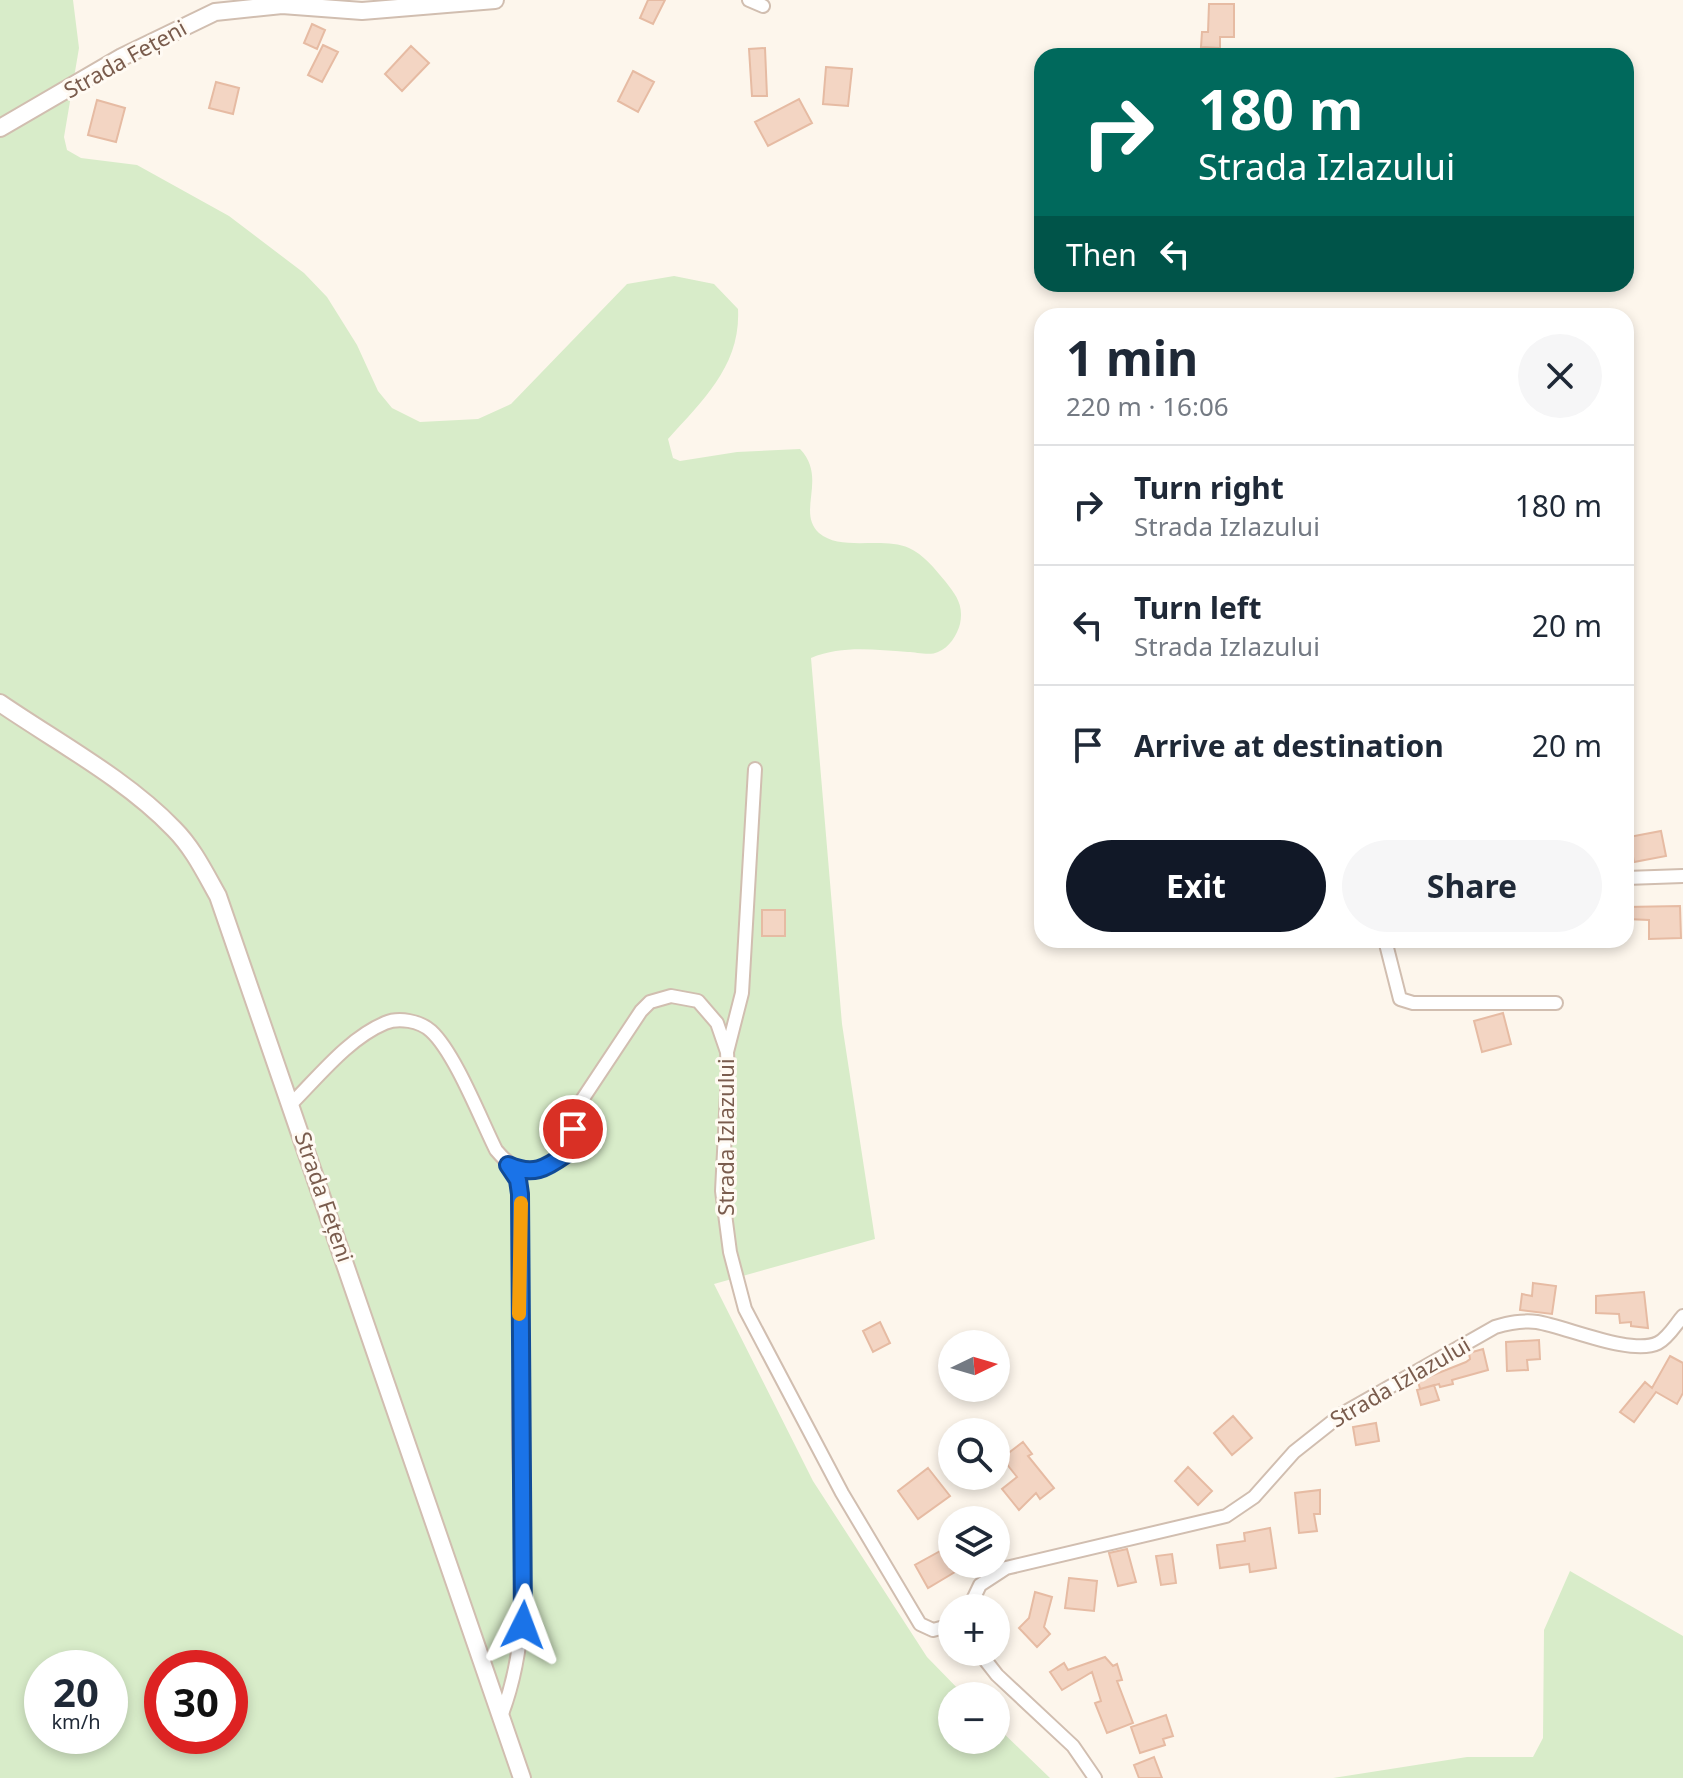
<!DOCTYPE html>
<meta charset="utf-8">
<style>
:root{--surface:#fff;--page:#f6f6f7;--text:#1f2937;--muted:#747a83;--line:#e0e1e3;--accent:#111827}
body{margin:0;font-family:"Noto Sans",sans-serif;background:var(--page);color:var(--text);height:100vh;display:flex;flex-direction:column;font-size:30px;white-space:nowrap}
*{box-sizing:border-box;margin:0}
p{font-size:26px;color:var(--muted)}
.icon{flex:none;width:44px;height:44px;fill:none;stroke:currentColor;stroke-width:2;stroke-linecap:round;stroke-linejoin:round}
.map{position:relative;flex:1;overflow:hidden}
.drawer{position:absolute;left:1034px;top:308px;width:600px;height:640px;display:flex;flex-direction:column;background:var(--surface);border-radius:24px;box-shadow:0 4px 12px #0003}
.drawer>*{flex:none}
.guide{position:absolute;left:1034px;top:48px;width:600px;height:244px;border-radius:24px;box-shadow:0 4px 12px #0003;background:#00695c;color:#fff;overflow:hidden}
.needle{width:52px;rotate:85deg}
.controls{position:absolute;left:938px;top:1330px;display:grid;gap:16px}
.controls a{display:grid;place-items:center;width:72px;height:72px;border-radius:50%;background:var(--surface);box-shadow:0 4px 12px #0003;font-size:40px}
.speed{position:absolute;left:24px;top:1650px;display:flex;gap:16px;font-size:40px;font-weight:700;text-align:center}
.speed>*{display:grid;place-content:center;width:104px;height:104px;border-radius:50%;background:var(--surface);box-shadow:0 4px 12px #0003;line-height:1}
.speed small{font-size:20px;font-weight:400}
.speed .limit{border:12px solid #d22;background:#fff;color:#111}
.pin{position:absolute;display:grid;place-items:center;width:68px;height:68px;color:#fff;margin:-34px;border:4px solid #fff;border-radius:50%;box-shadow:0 2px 8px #0007}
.me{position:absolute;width:88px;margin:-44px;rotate:3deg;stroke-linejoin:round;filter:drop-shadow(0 0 6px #0008)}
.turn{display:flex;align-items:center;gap:28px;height:168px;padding:0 32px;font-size:36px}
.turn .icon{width:104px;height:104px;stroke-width:2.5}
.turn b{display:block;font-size:56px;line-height:68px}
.then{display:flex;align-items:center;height:76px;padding:0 32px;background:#0003;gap:16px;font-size:30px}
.round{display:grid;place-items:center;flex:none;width:84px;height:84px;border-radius:42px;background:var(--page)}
.summary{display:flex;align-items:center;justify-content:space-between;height:136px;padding:0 32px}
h1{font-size:48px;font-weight:700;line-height:60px}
.primary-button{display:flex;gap:16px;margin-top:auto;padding:16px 32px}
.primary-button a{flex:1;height:92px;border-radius:48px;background:var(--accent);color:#fff;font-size:32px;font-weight:700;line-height:92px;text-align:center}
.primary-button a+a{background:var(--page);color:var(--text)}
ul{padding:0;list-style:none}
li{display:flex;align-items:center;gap:24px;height:120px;padding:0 32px;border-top:2px solid var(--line)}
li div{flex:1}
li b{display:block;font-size:30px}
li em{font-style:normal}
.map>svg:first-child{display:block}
.green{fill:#d8ecc9;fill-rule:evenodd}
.building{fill:#f3d5c3;stroke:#e6bba3;stroke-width:2}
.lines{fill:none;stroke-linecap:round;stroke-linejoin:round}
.minor-casing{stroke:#d1beb0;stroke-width:16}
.tertiary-casing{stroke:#d1beb0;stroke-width:20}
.minor{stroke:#fff;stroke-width:12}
.tertiary{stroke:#fff;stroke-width:16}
.route-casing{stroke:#114b97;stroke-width:20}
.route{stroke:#1a73e8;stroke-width:14}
.slow{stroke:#f59e0b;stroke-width:14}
.labels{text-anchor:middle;stroke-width:6;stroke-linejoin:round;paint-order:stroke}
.street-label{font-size:22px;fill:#7a5c4d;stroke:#fffaf3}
</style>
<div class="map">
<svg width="1683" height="1778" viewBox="0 0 1683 1778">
<rect width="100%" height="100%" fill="#fdf6ec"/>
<path class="green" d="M0 0H73L79 48 64 137 67 150 81 158 137 165 229 216 304 273 327 297 357 345 378 391 392 408 420 422 478 419 511 404 627 284 674 276 714 284 738 309C741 365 703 400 668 439L673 458 680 461 737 452 800 449C828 478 796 512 819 533 841 552 883 536 909 548 923 554 935 569 945 581 956 595 964 605 960 624 957 635 949 648 938 652 930 656 916 652 908 652 874 650 843 645 811 658L842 1024 875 1239 714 1284 813 1481 927 1657 965 1696H952V1740H996V1726L1050 1778H0ZM42 1668H110V1736H42ZM162 1668H230V1736H162Z
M1570 1571 1683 1636V1778H1333L1467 1757H1533L1543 1738 1544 1630Z"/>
<path class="building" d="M648 0H665L653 24 640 18Z
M1209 4H1234V37H1220V48L1201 47 1202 32H1208Z
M312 24 325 30 317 49 304 43Z
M323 45 338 52 322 82 308 75Z
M411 46 429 63 402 91 385 74Z
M765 48 767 96H752L749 49Z
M826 67 852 69 848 106 823 104Z
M633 71 654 82 638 112 618 101Z
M216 82 239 88 233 114 209 108Z
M799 99 812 123 768 146 755 122Z
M97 100 125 108 116 142 88 135Z
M1661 831 1666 856 1634 862 1629 837Z
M1680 906 1681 938 1649 939V920L1626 919V907Z
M762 910H785V936H762Z
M1503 1013 1511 1044 1482 1052 1474 1021Z
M1533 1283 1556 1286 1552 1314 1520 1310 1522 1294 1532 1296Z
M1644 1292 1648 1328 1631 1326V1322L1620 1323 1619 1314 1596 1313V1296Z
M880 1322 890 1343 873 1352 863 1331Z
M1539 1340 1540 1359 1527 1360 1528 1370 1507 1371 1506 1342Z
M1483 1349 1488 1370 1452 1380 1453 1384 1440 1387 1439 1384 1420 1389 1418 1381 1466 1362 1470 1359 1469 1353Z
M1670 1356 1683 1363V1393L1677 1404 1656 1392 1634 1422 1620 1412 1645 1382 1652 1388Z
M1434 1385 1439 1400 1421 1405 1417 1390Z
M1233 1416 1252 1438 1232 1455 1214 1433Z
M1376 1423 1379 1441 1356 1445 1353 1427Z
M1023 1442 1032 1454 1028 1456 1054 1488 1040 1499 1036 1493 1019 1510 1002 1489 1017 1477 1002 1458Z
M1188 1467 1212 1491 1198 1505 1175 1481Z
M928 1468 950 1496 918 1519 898 1491Z
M1320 1490V1514H1314L1317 1531 1299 1533 1295 1493Z
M1270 1528 1276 1568 1250 1572 1249 1564 1220 1568 1217 1545 1245 1541 1244 1533Z
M1127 1549 1136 1582 1118 1586 1109 1553Z
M942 1550 955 1572 928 1588 915 1565Z
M1172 1554 1176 1583 1161 1585 1156 1556Z
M1069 1578 1097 1581 1094 1611 1065 1608Z
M1035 1592 1052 1597 1044 1627 1050 1634 1037 1647 1019 1628 1029 1618Z
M1105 1657 1113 1666 1117 1664 1122 1680 1117 1681 1133 1723 1107 1733 1095 1703 1101 1701 1092 1672 1062 1690 1050 1672 1064 1663 1068 1670Z
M1166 1715 1173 1736 1163 1739 1165 1745 1140 1753 1131 1727Z
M1154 1757 1162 1778H1139L1134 1765Z"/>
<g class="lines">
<defs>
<path id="minor" d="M749 0 763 6
M1626 878 1683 876
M1385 940 1400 999 1413 1003H1556
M727 1052 742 993 755 769
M292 1103C319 1076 349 1038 385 1023 399 1017 420 1021 431 1031 455 1053 481 1120 496 1150 522 1181 536 1175 566 1154L580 1103 641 1011 650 1002 671 996 698 1001 717 1023 727 1052 728 1073 722 1191 730 1252 745 1309 842 1493 920 1624 933 1630 952 1625
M969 1608 980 1585 1006 1568 1226 1516 1254 1497 1294 1452 1342 1414 1495 1327C1509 1323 1522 1320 1537 1322 1567 1327 1632 1356 1658 1343 1668 1338 1676 1324 1683 1316
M979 1652 997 1675 1073 1746 1095 1778
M500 1719C536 1629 520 1534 519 1440 518 1358 523 1276 520 1194L518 1180 508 1165"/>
<path id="tertiary" d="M0 128 122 57 215 12 282 5 362 11 495 0
M0 703C57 742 126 779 174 829 193 848 205 873 218 896L522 1778"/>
</defs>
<use href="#minor" class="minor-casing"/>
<use href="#tertiary" class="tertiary-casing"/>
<use href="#minor" class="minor"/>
<use href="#tertiary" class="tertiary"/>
</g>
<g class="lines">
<defs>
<path id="route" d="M523 1625 520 1194 518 1180 508 1165C533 1176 545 1169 566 1154L573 1129"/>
</defs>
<use href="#route" class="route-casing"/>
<use href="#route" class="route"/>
<path class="slow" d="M519 1314 521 1203"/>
</g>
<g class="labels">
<g class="street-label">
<text transform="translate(125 59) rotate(-29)" y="8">Strada Fețeni</text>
<text transform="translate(726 1137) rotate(-90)" y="8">Strada Izlazului</text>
<text transform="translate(324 1197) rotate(71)" y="8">Strada Fețeni</text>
<text transform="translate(1400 1382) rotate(-30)" y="8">Strada Izlazului</text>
</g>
</g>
</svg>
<div class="controls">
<a><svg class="needle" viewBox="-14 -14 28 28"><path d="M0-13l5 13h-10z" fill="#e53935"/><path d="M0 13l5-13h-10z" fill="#747a83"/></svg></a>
<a><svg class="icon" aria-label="search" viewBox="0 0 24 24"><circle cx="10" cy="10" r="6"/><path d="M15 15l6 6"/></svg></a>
<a><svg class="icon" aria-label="layers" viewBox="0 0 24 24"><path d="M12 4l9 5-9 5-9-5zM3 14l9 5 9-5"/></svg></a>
<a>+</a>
<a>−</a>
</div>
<div class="speed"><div>20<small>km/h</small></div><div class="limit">30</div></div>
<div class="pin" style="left:573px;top:1129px;background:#d93025"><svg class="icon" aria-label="arrive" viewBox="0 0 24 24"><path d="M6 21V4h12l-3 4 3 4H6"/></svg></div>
<svg class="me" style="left:523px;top:1625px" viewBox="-20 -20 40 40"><path d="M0-17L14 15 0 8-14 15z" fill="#1a73e8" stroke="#fff" stroke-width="4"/></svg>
<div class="guide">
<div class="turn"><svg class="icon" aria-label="right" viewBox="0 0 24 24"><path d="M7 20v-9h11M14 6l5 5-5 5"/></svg><div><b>180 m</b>Strada Izlazului</div></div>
<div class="then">Then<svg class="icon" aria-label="left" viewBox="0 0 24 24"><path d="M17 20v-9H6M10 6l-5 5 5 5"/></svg></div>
</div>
<section class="drawer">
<div class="summary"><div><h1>1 min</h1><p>220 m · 16:06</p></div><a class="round"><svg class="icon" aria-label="close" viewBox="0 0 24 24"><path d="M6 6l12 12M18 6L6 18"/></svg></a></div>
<ul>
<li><svg class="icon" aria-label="right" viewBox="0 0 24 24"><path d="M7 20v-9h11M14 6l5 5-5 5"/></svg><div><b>Turn right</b><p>Strada Izlazului</p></div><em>180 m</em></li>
<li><svg class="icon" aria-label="left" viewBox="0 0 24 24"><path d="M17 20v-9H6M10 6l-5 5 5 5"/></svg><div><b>Turn left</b><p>Strada Izlazului</p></div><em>20 m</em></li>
<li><svg class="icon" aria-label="arrive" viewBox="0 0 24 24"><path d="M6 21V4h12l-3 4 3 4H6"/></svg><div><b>Arrive at destination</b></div><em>20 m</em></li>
</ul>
<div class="primary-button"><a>Exit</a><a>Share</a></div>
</section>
</div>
